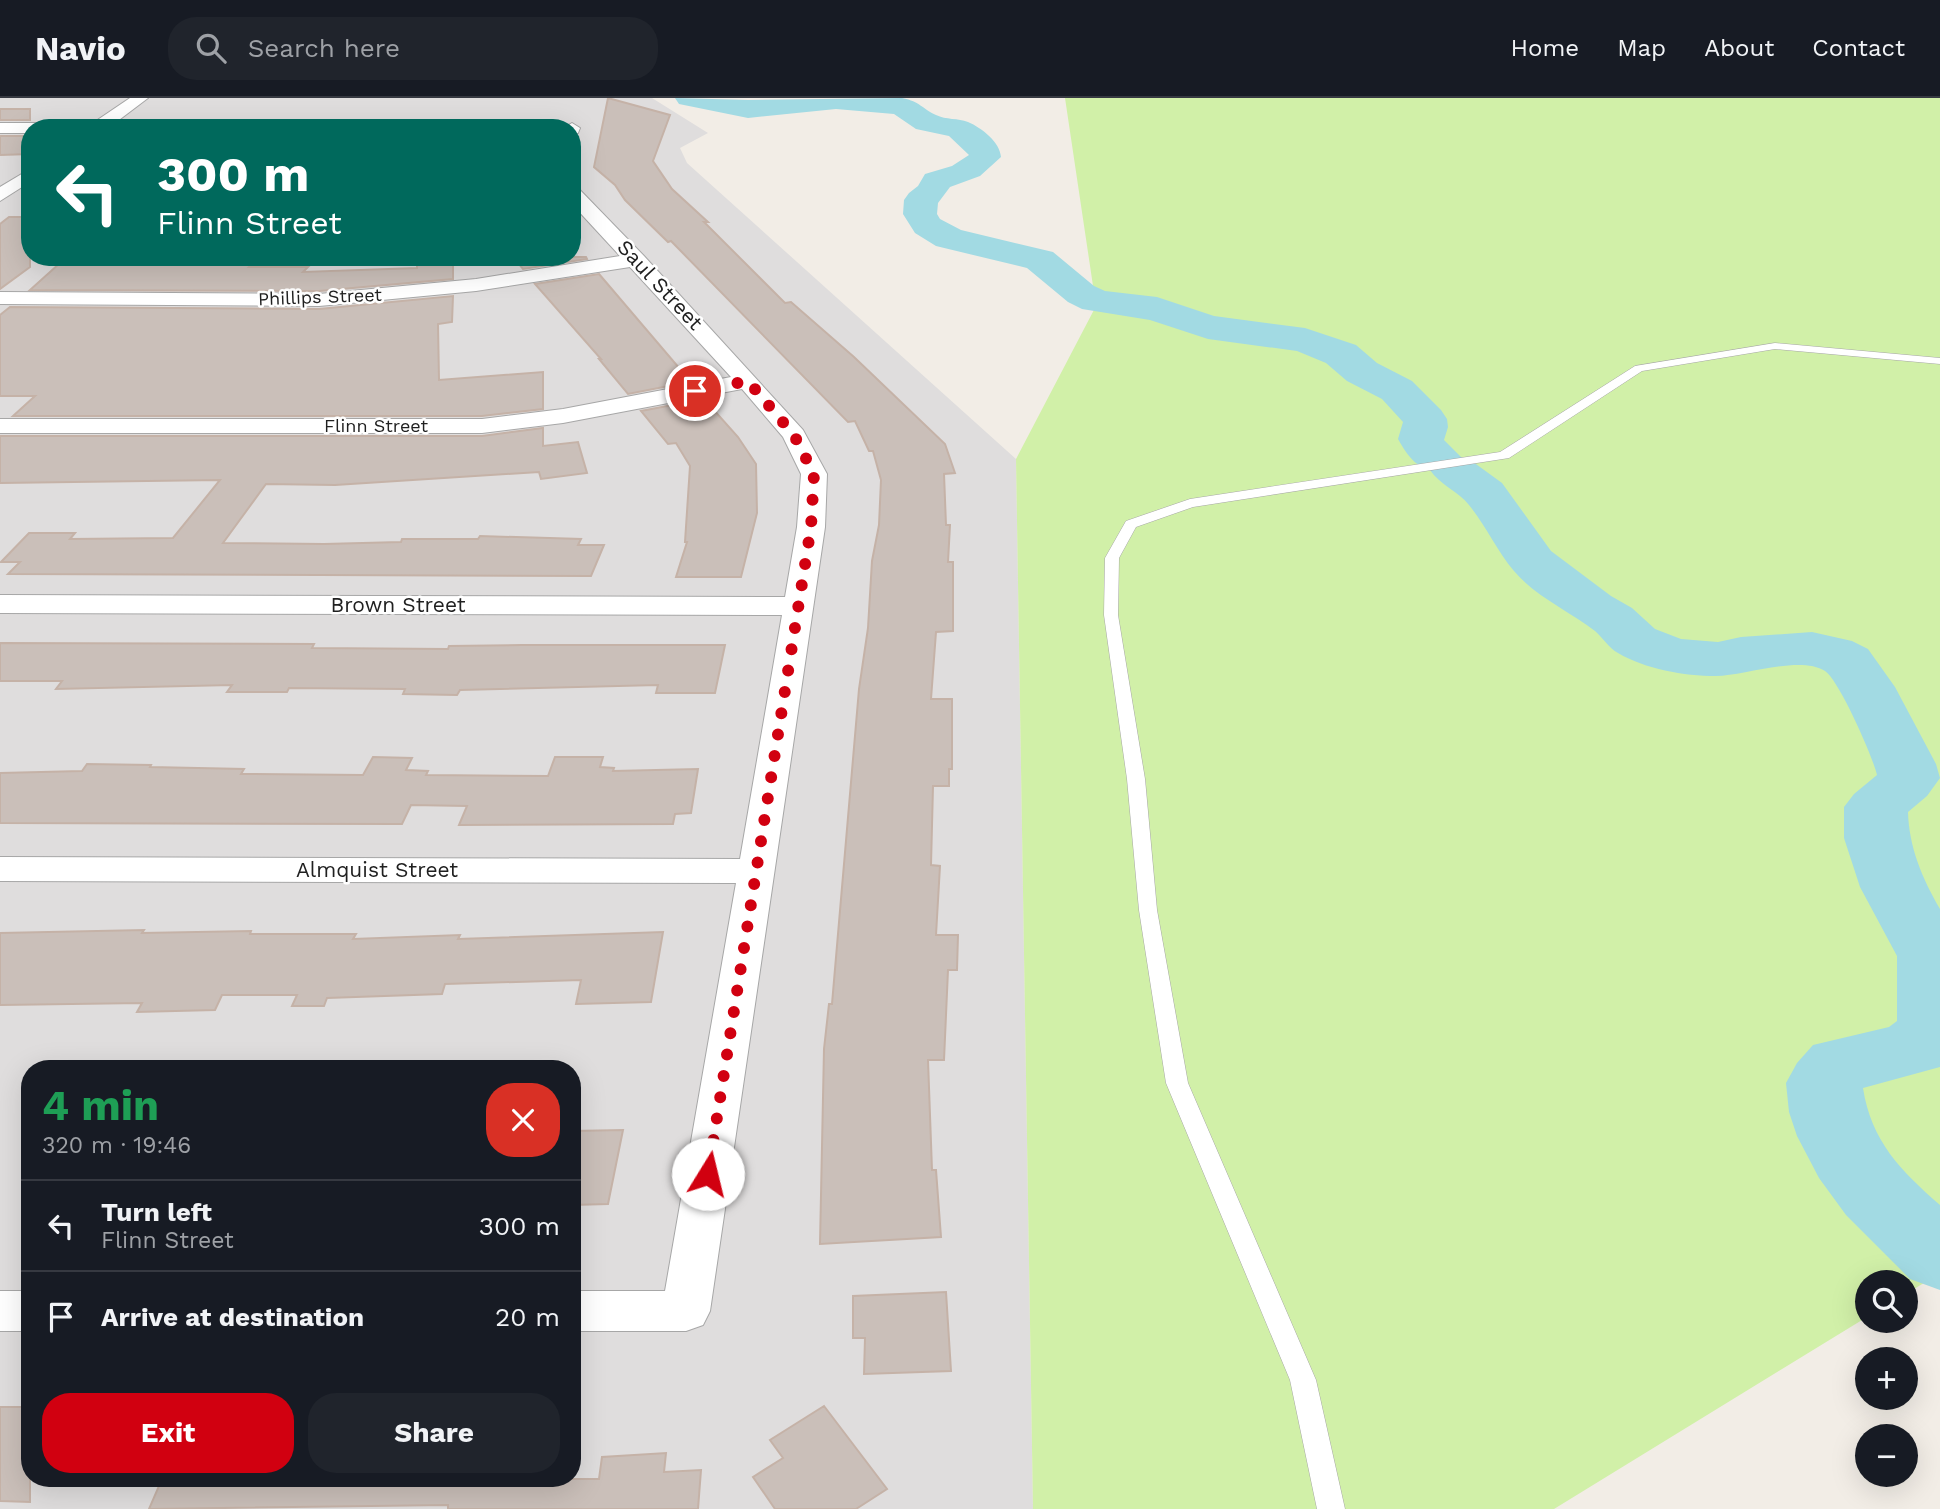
<!DOCTYPE html>
<meta charset="utf-8">
<style>
:root{--surface:#171b24;--page:#20242c;--text:#f1f3f6;--muted:#9ea1a6;--line:#363941;--accent:#d10010}
body{margin:0;font-family:"Work Sans",sans-serif;background:var(--page);color:var(--text);height:100vh;display:flex;flex-direction:column;font-size:26px;white-space:nowrap}
*{box-sizing:border-box;margin:0}
p{font-size:23px;color:var(--muted)}
.icon{flex:none;width:38px;height:38px;fill:none;stroke:currentColor;stroke-width:2;stroke-linecap:round;stroke-linejoin:round}
.map{position:relative;flex:1;overflow:hidden}
.drawer{position:absolute;left:21px;top:962px;width:560px;height:427px;display:flex;flex-direction:column;background:var(--surface);border-radius:28px;box-shadow:0 7px 28px #0002}
.drawer>*{flex:none}
.top-card{position:absolute;left:21px;top:21px;width:560px;height:147px;border-radius:28px;box-shadow:0 7px 28px #0002;background:#00695c;color:#fff;overflow:hidden}
.tools{position:absolute;left:1855px;top:1172px;display:grid;gap:14px}
.tools a{display:grid;place-items:center;width:63px;height:63px;border-radius:50%;background:var(--surface);box-shadow:0 7px 28px #0002;font-size:35px}
.pin{position:absolute;display:grid;place-items:center;width:60px;height:60px;color:#fff;margin:-30px;border:4px solid #fff;border-radius:50%;box-shadow:0 2px 7px #0007}
.me{position:absolute;width:77px;margin:-38px;rotate:9deg;stroke-linejoin:round;filter:drop-shadow(0 0 5px #0008)}
.turn{display:flex;align-items:center;gap:24px;height:147px;padding:0 21px;font-size:32px}
.turn .icon{width:91px;height:91px;stroke-width:2.5}
.turn b{display:block;font-size:49px;line-height:60px}
.round{display:grid;place-items:center;flex:none;width:74px;height:74px;border-radius:28px;background:var(--page)}
.head{display:flex;align-items:center;justify-content:space-between;height:119px;padding:0 21px}
h1{font-size:42px;font-weight:700;line-height:52px;color:#1e9e55}
.button{display:flex;gap:14px;margin-top:auto;padding:14px 21px}
.button a{flex:1;height:80px;border-radius:28px;background:var(--accent);color:#fff;font-size:28px;font-weight:700;line-height:80px;text-align:center}
.button a+a{background:var(--page);color:var(--text)}
ul{padding:0;list-style:none}
li{display:flex;align-items:center;gap:21px;height:91px;padding:0 21px;border-top:2px solid var(--line)}
li div{flex:1}
li b{display:block;font-size:26px}
li em{font-style:normal}
header{display:flex;align-items:center;gap:42px;box-sizing:border-box;height:98px;padding:0 35px;background:var(--surface);border-bottom:2px solid var(--line)}
header strong{font-size:33px}
nav{display:flex;gap:38px;margin-inline-start:auto;font-size:24px}
.search{width:490px;height:63px;background:var(--page);display:flex;align-items:center;gap:18px;box-sizing:border-box;padding:0 24px;border-radius:28px;color:var(--muted);font-size:26px}
.map>svg:first-child{display:block}
.residential{fill:#dfdddd;fill-rule:evenodd}
.grass{fill:#d1f0a8}
.lines{fill:none;stroke-linecap:round;stroke-linejoin:round}
.river{fill:#a2dae3;fill-rule:evenodd}
.building{fill:#cabfb9;stroke:#c5b2a7;stroke-width:2}
.lane-casing{stroke:#a7a7a7;stroke-width:1}
.street-casing{stroke:#a7a7a7;stroke-width:2}
.lane{fill:#fff;fill-rule:evenodd}
.street{fill:#fff;fill-rule:evenodd}
.route{stroke:#d10010;stroke-width:12;stroke-dasharray:0 21.6}
.labels{text-anchor:middle;stroke-width:5;stroke-linejoin:round;paint-order:stroke}
.far-street-label{font-size:18px;fill:#202020;stroke:#fff}
.street-label{font-size:21px;fill:#202020;stroke:#fff}
</style>
<header>
<strong>Navio</strong>
<div class="search"><svg class="icon" aria-label="search" viewBox="0 0 24 24"><circle cx="10" cy="10" r="6"/><path d="M15 15l6 6"/></svg>Search here</div>
<nav><a>Home</a><a>Map</a><a>About</a><a>Contact</a></nav>
</header>
<div class="map">
<svg width="1940" height="1411" viewBox="0 0 1940 1411">
<rect width="100%" height="100%" fill="#f2ede6"/>
<path class="residential" d="M0 0H652L708 35 680 50 687 65 1016 361 1033 1411H0ZM30 30H572V159H30ZM30 971H572V1381H30Z"/>
<path class="grass" d="M1065 0H1940V1175L1906 1196V1185H1867V1219L1554 1411H1033L1016 361 1096 208Z"/>
<g class="lines">
<path class="river" d="M675 0 748 2 902 0C921 4 921 10 936 17 946 22 958 20 968 24 982 30 1000 44 1001 59L980 78 950 89 938 105 937 116 940 121 961 132 1053 154 1094 188 1105 193 1157 199 1214 218 1305 230 1356 247 1377 265 1412 283 1441 312 1447 321 1448 329 1444 342 1461 359 1469 361 1502 385 1551 453 1611 498 1632 510 1655 531 1681 541 1718 544 1741 539 1812 534 1852 543 1868 551 1895 589 1936 666 1940 680 1927 698 1908 714C1909 749 1922 780 1940 811V969L1863 990C1871 1043 1901 1073 1940 1107V1192L1910 1181 1846 1117 1819 1080 1797 1038 1789 1014 1786 985 1797 965 1813 947 1889 929 1897 923V858L1860 789 1844 740V709L1854 696 1877 677C1873 659 1839 582 1825 573 1800 557 1744 578 1716 578 1684 578 1645 571 1618 555 1609 550 1603 540 1595 533 1569 513 1535 498 1514 473 1497 453 1486 428 1469 407 1458 393 1440 387 1430 372 1414 368 1406 355 1398 341L1403 324 1382 301 1347 283 1326 265 1297 253 1208 241 1150 222 1082 211 1068 204 1027 170 936 148 915 135 903 116 904 102 909 95 918 88 925 76 952 68 969 57 949 38 916 31 894 16 836 11 748 20 679 6Z"/>
</g>
<path class="building" d="M608 0 670 17 653 63 672 91 708 124H704L785 205 791 204 854 259 945 346 955 375 944 376 946 427H950L948 464H953V533L936 534 931 601H952V671H949V688H933L931 767 940 768 936 837H958L957 872H948L944 962H928L932 1072H936L941 1139 820 1146 824 951 829 906H832L859 591 868 530 872 463 879 427 881 382 873 353H869L855 323 848 324 671 143 668 144 625 102 615 87 594 69Z
M0 11H30V22H0Z
M0 38H30V56L0 57Z
M9 119H30V169L0 191V126Z
M453 159V181L319 193 30 192 60 165 254 164 249 169H308L303 174 417 170V162Z
M513 159H586L587 161 523 171Z
M599 176 680 271H677L689 284 628 296 599 261H601L535 186Z
M453 198 452 224 438 226 439 282 543 274V311L482 318H13L35 298H0V217L10 209 319 211Z
M704 301 738 339 756 366 757 415 741 479H676L687 444H685L690 368 676 345 668 346 641 313Z
M543 330V348L578 344 587 375 541 381 539 374 335 387 266 386 223 445 324 446 401 444 402 441H478L480 438 581 441 578 447H604L591 478 8 476 20 464H1L29 435H75L70 441 173 440 220 382 0 385V338H482Z
M0 545 314 546 312 550 448 551 449 548 522 547H725L715 595H656L658 587 460 592 457 597 403 596 405 591 289 590 287 594H227L232 587 56 591 62 583H0Z
M373 659 412 660 406 672 428 673 426 677 548 678 555 659H603L600 669 614 670 613 673 698 671 691 715 675 716 673 726 459 727 467 708 411 707 402 726 0 725V675L82 673 87 666 151 667 150 669 244 671 241 676 363 677Z
M144 832 142 835 251 833 250 836H356L353 841 460 837 458 841 663 834 651 904 576 906 581 882 445 886 442 896 327 900 324 908H292L297 897H222L215 912 137 914 142 905 0 907V835Z
M623 1032 608 1106 572 1107V1033Z
M946 1194 951 1273 864 1276 865 1240H853V1198Z
M824 1308 887 1391 856 1411H775L753 1379 783 1360 770 1342Z
M0 1309H30V1404L0 1403Z
M666 1355 664 1374 701 1372 698 1411H448V1407L149 1411 162 1381H599L602 1359Z"/>
<g class="lines">
<defs>
<path id="lane" d="M1775 245 1940 260V266L1775 251 1642 273 1509 360 1193 409 1136 429 1119 460 1118 517 1145 681 1157 812 1188 985 1316 1282 1345 1411H1317L1290 1282 1166 985 1139 812 1127 681 1104 517 1105 460 1126 423 1190 401 1500 354 1635 268Z"/>
<path id="street" d="M130 0H148L115 25H145L153 30H30V35H0V25H93Z
M572 25 580 30 578 35 572 36V30H564Z
M30 71V84L0 103V89Z
M572 90 579 91 644 158 803 332 827 376 825 429 710 1213 703 1227 686 1233H572V1193H665L736 785 0 783V759L740 761 782 517 0 515V497L785 499 797 429 801 376 783 339 742 291 563 325 482 335H0V321H482L563 311 731 279 630 169 476 193 319 208 0 206V194L319 196 476 181 620 158 572 106Z
M0 1193H30V1233H0Z"/>
</defs>
<use href="#lane" class="lane-casing"/>
<use href="#street" class="street-casing"/>
<use href="#lane" class="lane"/>
<use href="#street" class="street"/>
</g>
<g class="lines">
<path class="route" d="M695 293 748 283 794 337 814 376 811 429 708 1076"/>
</g>
<g class="labels">
<g class="far-street-label">
<text transform="translate(320 199) rotate(-2)" y="6">Phillips Street</text>
<text x="376" y="334">Flinn Street</text>
</g>
<g class="street-label">
<text transform="translate(660 187) rotate(47)" y="7">Saul Street</text>
<text x="398" y="514">Brown Street</text>
<text x="377" y="779">Almquist Street</text>
</g>
</g>
</svg>
<div class="tools">
<a><svg class="icon" aria-label="search" viewBox="0 0 24 24"><circle cx="10" cy="10" r="6"/><path d="M15 15l6 6"/></svg></a>
<a>+</a>
<a>−</a>
</div>
<div class="pin" style="left:695px;top:293px;background:#d93025"><svg class="icon" aria-label="arrive" viewBox="0 0 24 24"><path d="M6 21V4h12l-3 4 3 4H6"/></svg></div>
<svg class="me" style="left:708px;top:1076px" viewBox="-20 -20 40 40"><circle r="19" fill="#fff"/><path d="M0-13L10 11 0 6-10 11z" fill="#d10010"/></svg>
<div class="top-card">
<div class="turn"><svg class="icon" aria-label="left" viewBox="0 0 24 24"><path d="M17 20v-9H6M10 6l-5 5 5 5"/></svg><div><b>300 m</b>Flinn Street</div></div>
</div>
<section class="drawer">
<div class="head"><div><h1>4 min</h1><p>320 m · 19:46</p></div><a class="round" style="background:#d93025;color:#fff"><svg class="icon" aria-label="close" viewBox="0 0 24 24"><path d="M6 6l12 12M18 6L6 18"/></svg></a></div>
<ul>
<li><svg class="icon" aria-label="left" viewBox="0 0 24 24"><path d="M17 20v-9H6M10 6l-5 5 5 5"/></svg><div><b>Turn left</b><p>Flinn Street</p></div><em>300 m</em></li>
<li><svg class="icon" aria-label="arrive" viewBox="0 0 24 24"><path d="M6 21V4h12l-3 4 3 4H6"/></svg><div><b>Arrive at destination</b></div><em>20 m</em></li>
</ul>
<div class="button"><a>Exit</a><a>Share</a></div>
</section>
</div>
